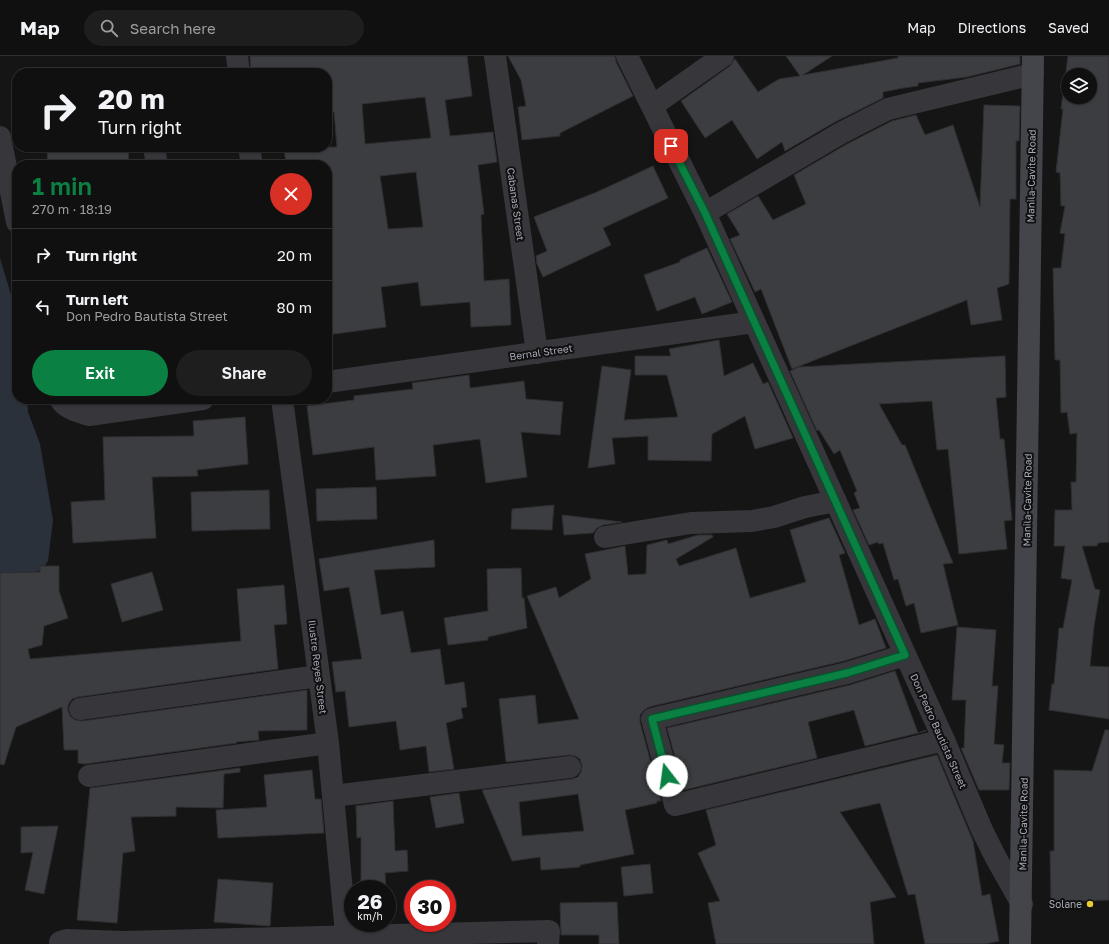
<!DOCTYPE html>
<meta charset="utf-8">
<style>
:root{--surface:#101010;--page:#1e1e1e;--text:#f1f3f6;--muted:#9c9d9f;--line:#303030;--accent:#0b8043}
body{margin:0;font-family:"Golos Text",sans-serif;background:var(--page);color:var(--text);height:100vh;display:flex;flex-direction:column;font-size:15px;white-space:nowrap}
*{box-sizing:border-box;margin:0}
p{font-size:13px;color:var(--muted)}
.icon{flex:none;width:22px;height:22px;fill:none;stroke:currentColor;stroke-width:2;stroke-linecap:round;stroke-linejoin:round}
.map{position:relative;flex:1;overflow:hidden}
.drawer{position:absolute;left:12px;top:104px;width:320px;height:244px;display:flex;flex-direction:column;background:var(--surface);border-radius:16px;box-shadow:0 1px 3px #0004,0 0 0 1px var(--line)}
.drawer>*{flex:none}
.banner{position:absolute;left:12px;top:12px;width:320px;height:84px;border-radius:16px;box-shadow:0 1px 3px #0004,0 0 0 1px var(--line);background:#101010;color:var(--text);overflow:hidden}
.controls{position:absolute;left:1061px;top:12px;display:grid;gap:8px}
.controls a{display:grid;place-items:center;width:36px;height:36px;border-radius:50%;background:var(--surface);box-shadow:0 1px 3px #0004,0 0 0 1px var(--line);font-size:20px}
.speed{position:absolute;left:344px;top:824px;display:flex;gap:8px;font-size:20px;font-weight:700;text-align:center}
.speed>*{display:grid;place-content:center;width:52px;height:52px;border-radius:50%;background:var(--surface);box-shadow:0 1px 3px #0004,0 0 0 1px var(--line);line-height:1}
.speed small{font-size:10px;font-weight:400}
.speed .limit{border:6px solid #d22;background:#fff;color:#111}
.pin{position:absolute;display:grid;place-items:center;width:34px;height:34px;color:#fff;margin:-17px;border-radius:8px;box-shadow:0 2px 6px #0006}
.me{position:absolute;width:44px;margin:-22px;rotate:345deg;stroke-linejoin:round;filter:drop-shadow(0 0 3px #0008)}
.turn{display:flex;align-items:center;gap:14px;height:84px;padding:0 20px;font-size:18px}
.turn .icon{width:52px;height:52px;stroke-width:2.5}
.turn b{display:block;font-size:28px;line-height:34px}
.round{display:grid;place-items:center;flex:none;width:42px;height:42px;border-radius:21px;background:var(--page)}
.overview{display:flex;align-items:center;justify-content:space-between;height:68px;padding:0 20px}
h1{font-size:24px;font-weight:600;line-height:30px;color:var(--accent)}
.cta{display:flex;gap:8px;margin-top:auto;padding:8px 20px}
.cta a{flex:1;height:46px;border-radius:24px;background:var(--accent);color:#fff;font-size:16px;font-weight:600;line-height:46px;text-align:center}
.cta a+a{background:var(--page);color:var(--text)}
ul{padding:0;list-style:none}
li{display:flex;align-items:center;gap:12px;height:52px;padding:0 20px;border-top:1px solid var(--line)}
li div{flex:1}
li b{display:block;font-size:15px}
li em{font-style:normal}
header{display:flex;align-items:center;gap:24px;box-sizing:border-box;height:56px;padding:0 20px;background:var(--surface);border-bottom:1px solid var(--line)}
header strong{font-size:19px}
nav{display:flex;gap:22px;margin-inline-start:auto;font-size:14px}
.search{width:280px;height:36px;background:var(--page);display:flex;align-items:center;gap:10px;box-sizing:border-box;padding:0 14px;border-radius:22px;color:var(--muted);font-size:15px}
.map>svg:first-child{display:block}
.water{fill:#2b313a}
.building{fill:#3c3d40;stroke:#2f2f32;fill-rule:evenodd}
.lines{fill:none;stroke-linecap:round;stroke-linejoin:round}
.minor{stroke:#36363b;stroke-width:22}
.secondary{stroke:#44454b;stroke-width:22}
.route-casing{stroke:#07532c;stroke-width:10}
.route{stroke:#0b8043;stroke-width:7}
.poi-dot{fill:#eac939;stroke:#101011;stroke-width:1.5}
.labels{text-anchor:middle;stroke-width:4;stroke-linejoin:round;paint-order:stroke}
.street-label{font-size:10px;fill:#a7a9b6;stroke:#101011}
.poi-label{font-size:10px;fill:#a7a9b6;stroke:#101011;text-anchor:end}
</style>
<header>
<strong>Map</strong>
<div class="search"><svg class="icon" aria-label="search" viewBox="0 0 24 24"><circle cx="10" cy="10" r="6"/><path d="M15 15l6 6"/></svg>Search here</div>
<nav><a>Map</a><a>Directions</a><a>Saved</a></nav>
</header>
<div class="map">
<svg width="1109" height="888" viewBox="0 0 1109 888">
<rect width="100%" height="100%" fill="#151516"/>
<path class="water" d="M0 202 15 252 17 265V343H27L28 356 40 388 53 464 48 505 42 514 23 519H0Z"/>
<path class="building" d="M250 0H467L472 40 445 44 450 80 493 76 497 106 478 109 484 158 481 159 484 225 509 223 511 269 471 271 470 246 421 250 418 226 381 231 386 271 327 279V109H287L283 91H337L334 56H332L329 33H327V17H251ZM425 41 431 82 365 88 362 48ZM416 116 423 171 388 173 380 120Z
M508 0H615L616 6 633 40 560 77V80L522 84 518 51 526 50 521 24Z
M786 0H832L803 19 898 2V0H1020V8L967 21 918 27V30L903 32 883 36V42L835 66 785 95 782 86 757 103 732 64 705 82 681 45 730 10 735 3 758 36 779 23 800 20Z
M1068 0H1109V486L1098 487 1097 490H1082L1095 533 1100 534 1094 570 1090 610 1109 611V663L1049 654 1052 628H1054L1059 572H1063L1072 524 1061 522 1065 490H1054L1055 454H1070V453V454H1072L1071 426H1076L1077 377 1070 378 1067 356 1061 357 1060 304H1055L1053 212H1061L1065 178 1060 177 1065 150H1061L1060 117 1056 116 1063 53H1061ZM1068 19H1090V41H1068Z
M984 49 1020 50 1019 85H1016V143H1010L1009 228 997 232 1002 264 971 269 967 244 792 313 761 233 755 236 730 183 740 179 727 158 758 140 773 164 806 148 794 119 847 88 892 65 916 59 925 79 953 69 980 151Z
M100 91H128L129 109H48L47 96Z
M653 110 668 142 603 172 611 189 543 221 537 208 536 200 547 195 534 161 597 136Z
M707 192 732 246 702 258 695 241 657 255 644 219 680 206V204Z
M719 284 724 320 753 307 763 328 768 326 793 382 755 393 745 360 712 378 711 405 648 404V380L612 382 615 408 588 412 602 310 631 314 624 364 678 361 667 319H635V300H671L669 293Z
M1005 300 1006 341 996 342 1000 383H1004L1012 464 1004 465 1007 493 959 498 948 393 937 394 932 345 879 348 902 389H905L953 507 943 508 958 569 921 577 914 547 906 550 898 523 894 524 883 487 878 488V486L869 489 853 454 860 452 854 437 857 435 840 394 834 398 819 374 817 375 790 315 799 311Z
M469 319 470 332 524 325 526 343 563 346 560 379 521 376 527 421 486 427 480 383 433 389 436 420 376 424 374 391 313 399 307 350 354 344V340L413 333 412 327Z
M245 361 248 408 197 414 198 420 152 421 156 482 73 487 71 446 105 444 103 381 194 380 193 365Z
M376 431 377 463 317 465 316 433Z
M269 434 270 473 192 475 191 436Z
M554 449 552 474 511 473 512 453Z
M562 459 622 466 603 469 597 472 593 477 564 479Z
M829 462 845 497 839 499 859 569 875 563 886 592 844 605 649 651 644 654 640 659V666L661 745H657V747L625 754 634 798 580 809V811L541 814 540 801 512 805 482 734 572 723 578 721 581 716 582 710 580 703 575 700 569 699 506 706 499 643 535 639 538 668 579 663 527 540 556 531 559 542 591 523 585 498 625 490 628 519 646 518 647 489 667 484 668 488 698 479H712L713 481 676 503 679 510 736 492 750 542 806 526 790 474ZM578 738 584 775 522 780 519 746Z
M434 484 435 511 374 514 381 559 403 555 411 597 440 593 445 629 464 626 467 651 461 652 463 662 446 667 454 713 429 716 426 690 400 694 396 665 349 671 345 635 336 636 332 606 362 603 349 531 324 535 319 503Z
M40 510H59V535L68 562 44 570 42 589 28 593 30 603 241 585 237 533 284 529 287 568 274 569 278 613 78 641 72 643 68 649V655L70 660 75 664 82 665 307 634V674L258 675 259 684 236 686 237 687 85 708 78 707V694H64L62 651 16 671 4 709 0 708V517L40 516Z
M521 512 522 542H524L527 572 488 581V584L448 589 444 562 488 555 487 513Z
M152 516 163 554 122 566 111 528Z
M957 571 996 574 992 630H998L994 688 1004 689 1002 707H1010L1009 734H979L961 692H964L966 644H952Z
M895 615 918 677 926 674V675L865 690 854 654 808 666 817 702 684 734 667 672 850 629Z
M1105 674H1109V844L1051 846 1050 795H1054V714L1092 715Z
M937 699 973 785 982 840 990 838 999 885 985 888H925L915 838 908 839 880 747 840 756 896 841 870 846 874 888H716L708 847 720 845 698 797 716 789 706 754Z
M240 712V716L224 718 223 752 176 751V760L131 761 135 795 123 797 117 867 77 864 90 732Z
M312 714 315 743H321L324 777 218 782 216 754 267 751 264 719Z
M459 737 464 767 436 772 430 741Z
M393 745 395 795 407 794 408 815 385 817 386 833H361V781L357 782 356 750Z
M58 770 44 838 25 834 33 796 21 797V771Z
M650 808 653 837 624 840 621 811Z
M218 823 273 827 270 870 214 866Z
M617 846 619 888H599V879H561L560 847Z"/>
<g class="lines">
<path class="minor" d="M237 0 239 17
M495 0 537 297
M627 0 705 157 944 684 982 774 996 802 1022 848
M652 50 723 0
M0 81 17 166
M154 91 157 109
M249 91 252 109
M705 157 841 77 888 53 1033 18
M327 326 754 266
M60 343C66 353 79 356 89 359L203 343
M282 343 328 687 347 888
M605 481 691 467 752 465 774 461 805 451 836 445
M905 599 847 617 652 663 675 749 944 684
M80 653 319 620
M89 720 328 687
M333 740 570 711
M60 888V886L67 884 125 886 549 875 548 888"/>
<path class="secondary" d="M1020 888 1033 0"/>
</g>
<g class="lines">
<defs>
<path id="route" d="M667 720 652 663 847 617 905 599 705 157 671 90"/>
</defs>
<use href="#route" class="route-casing"/>
<use href="#route" class="route"/>
</g>
<circle class="poi-dot" cx="1090" cy="848" r="4"/>
<g class="labels">
<g class="street-label">
<text transform="translate(1031 120) rotate(-89)" y="4">Manila-Cavite Road</text>
<text transform="translate(516 148) rotate(82)" y="4">Cabanas Street</text>
<text transform="translate(541 296) rotate(-8)" y="4">Bernal Street</text>
<text transform="translate(1027 444) rotate(-89)" y="4">Manila-Cavite Road</text>
<text transform="translate(318 611) rotate(83)" y="4">Ilustre Reyes Street</text>
<text transform="translate(939 675) rotate(66)" y="4">Don Pedro Bautista Street</text>
<text transform="translate(1023 768) rotate(-89)" y="4">Manila-Cavite Road</text>
</g>
<g class="poi-label">
<text x="1082" y="852">Solane</text>
</g>
</g>
</svg>
<div class="controls">
<a><svg class="icon" aria-label="layers" viewBox="0 0 24 24"><path d="M12 4l9 5-9 5-9-5zM3 14l9 5 9-5"/></svg></a>
</div>
<div class="speed"><div>26<small>km/h</small></div><div class="limit">30</div></div>
<div class="pin" style="left:671px;top:90px;background:#d93025"><svg class="icon" aria-label="arrive" viewBox="0 0 24 24"><path d="M6 21V4h12l-3 4 3 4H6"/></svg></div>
<svg class="me" style="left:667px;top:720px" viewBox="-20 -20 40 40"><circle r="19" fill="#fff"/><path d="M0-13L10 11 0 6-10 11z" fill="#0b8043"/></svg>
<div class="banner">
<div class="turn"><svg class="icon" aria-label="right" viewBox="0 0 24 24"><path d="M7 20v-9h11M14 6l5 5-5 5"/></svg><div><b>20 m</b>Turn right</div></div>
</div>
<section class="drawer">
<div class="overview"><div><h1>1 min</h1><p>270 m · 18:19</p></div><a class="round" style="background:#d93025;color:#fff"><svg class="icon" aria-label="close" viewBox="0 0 24 24"><path d="M6 6l12 12M18 6L6 18"/></svg></a></div>
<ul>
<li><svg class="icon" aria-label="right" viewBox="0 0 24 24"><path d="M7 20v-9h11M14 6l5 5-5 5"/></svg><div><b>Turn right</b></div><em>20 m</em></li>
<li><svg class="icon" aria-label="left" viewBox="0 0 24 24"><path d="M17 20v-9H6M10 6l-5 5 5 5"/></svg><div><b>Turn left</b><p>Don Pedro Bautista Street</p></div><em>80 m</em></li>
</ul>
<div class="cta"><a>Exit</a><a>Share</a></div>
</section>
</div>
